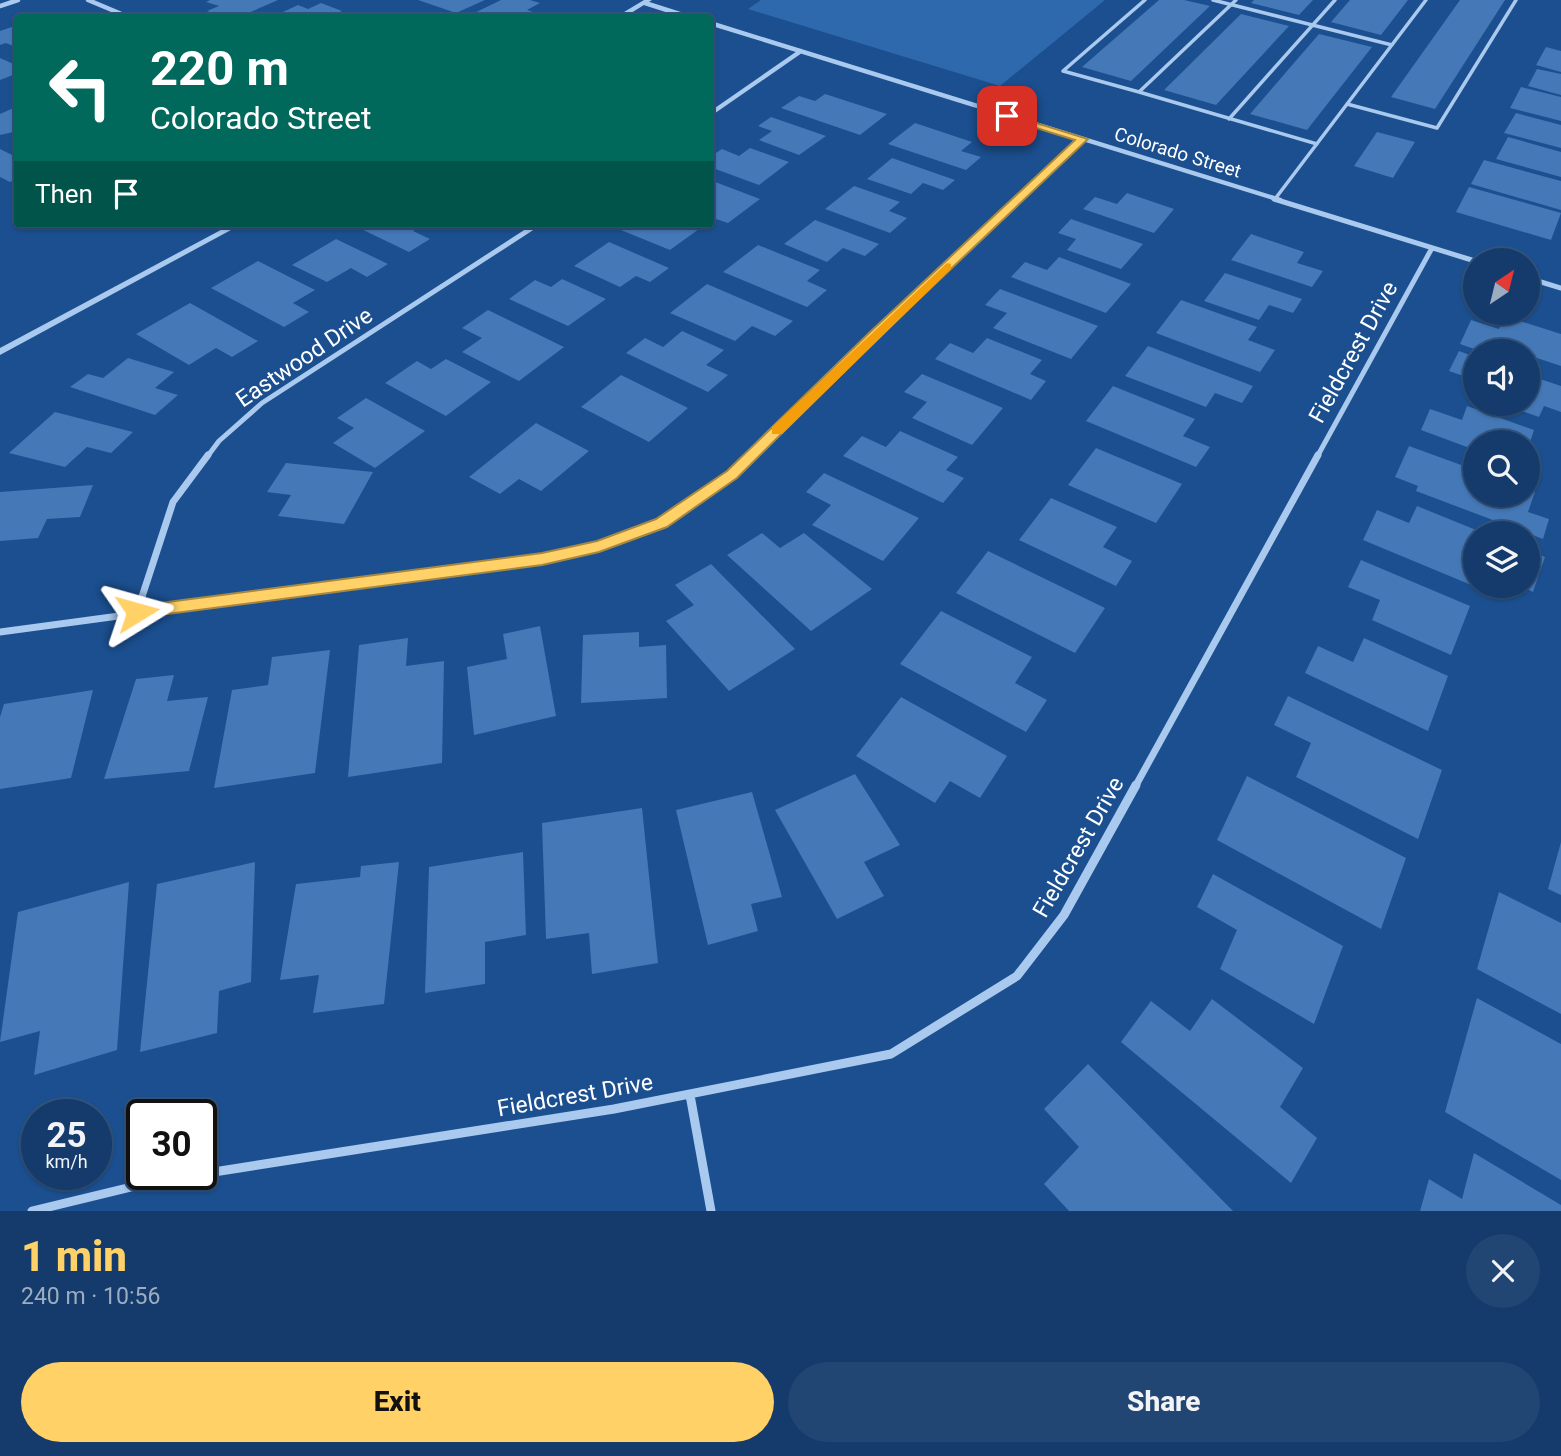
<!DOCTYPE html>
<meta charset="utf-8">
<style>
:root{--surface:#143b6b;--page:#214673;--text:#f1f3f6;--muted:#9dadc1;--line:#33557e;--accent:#ffd166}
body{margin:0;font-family:Roboto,sans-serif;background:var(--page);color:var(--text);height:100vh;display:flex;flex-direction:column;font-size:26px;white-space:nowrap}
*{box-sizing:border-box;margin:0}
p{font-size:23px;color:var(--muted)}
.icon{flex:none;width:38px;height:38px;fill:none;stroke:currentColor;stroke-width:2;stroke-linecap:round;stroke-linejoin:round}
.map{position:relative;height:1211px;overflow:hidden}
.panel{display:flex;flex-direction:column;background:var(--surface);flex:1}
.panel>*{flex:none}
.banner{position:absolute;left:14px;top:14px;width:700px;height:214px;border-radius:7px;box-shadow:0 2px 5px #0004,0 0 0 2px var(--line);background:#00695c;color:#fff;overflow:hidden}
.needle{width:46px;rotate:35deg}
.buttons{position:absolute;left:1463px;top:248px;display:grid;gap:14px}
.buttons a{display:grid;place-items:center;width:77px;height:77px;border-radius:50%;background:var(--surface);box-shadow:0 2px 5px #0004,0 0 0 2px var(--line);font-size:35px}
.speed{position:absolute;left:21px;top:1099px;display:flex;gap:14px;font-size:35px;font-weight:700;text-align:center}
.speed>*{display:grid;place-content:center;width:91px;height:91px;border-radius:50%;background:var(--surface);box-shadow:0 2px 5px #0004,0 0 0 2px var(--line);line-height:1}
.speed small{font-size:18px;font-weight:400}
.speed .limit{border:4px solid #111;border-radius:10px;background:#fff;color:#111}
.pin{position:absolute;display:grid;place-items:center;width:60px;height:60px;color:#fff;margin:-30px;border-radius:14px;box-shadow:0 4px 10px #0006}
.me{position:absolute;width:77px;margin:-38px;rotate:82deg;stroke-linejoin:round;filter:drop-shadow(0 0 5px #0008)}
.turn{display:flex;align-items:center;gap:24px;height:147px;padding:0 21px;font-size:32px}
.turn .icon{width:91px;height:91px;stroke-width:2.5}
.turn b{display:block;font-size:49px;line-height:60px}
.then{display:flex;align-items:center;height:66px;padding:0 21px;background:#0003;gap:14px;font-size:26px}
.round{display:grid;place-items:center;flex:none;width:74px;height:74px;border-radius:37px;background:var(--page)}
.head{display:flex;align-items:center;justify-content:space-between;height:119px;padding:0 21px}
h1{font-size:42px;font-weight:800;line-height:52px;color:var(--accent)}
.action{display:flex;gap:14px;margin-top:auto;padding:14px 21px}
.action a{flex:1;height:80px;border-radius:42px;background:var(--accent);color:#111;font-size:28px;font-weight:800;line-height:80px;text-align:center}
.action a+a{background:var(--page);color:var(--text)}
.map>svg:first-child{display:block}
.green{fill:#2e69ad}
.building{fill:#4478b7}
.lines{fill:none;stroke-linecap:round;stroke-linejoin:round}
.service{stroke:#a9c9ee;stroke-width:3.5}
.minor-far3{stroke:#a9c9ee;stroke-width:4.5}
.minor-far2{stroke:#a9c9ee;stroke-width:5}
.minor-far1{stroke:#a9c9ee;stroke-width:7}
.minor{stroke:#a9c9ee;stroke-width:9}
.tertiary{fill:#a9c9ee;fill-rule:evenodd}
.route{fill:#ffd166;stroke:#a68842;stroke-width:2}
.slow{fill:#f59e0b}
.labels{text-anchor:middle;stroke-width:5;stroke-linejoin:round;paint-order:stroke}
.far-street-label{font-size:19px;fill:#fff;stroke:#1b4f8f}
.street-label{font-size:23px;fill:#fff;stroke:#1b4f8f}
</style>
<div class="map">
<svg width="1561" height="1211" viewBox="0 0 1561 1211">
<rect width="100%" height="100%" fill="#1b4f8f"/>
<path class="green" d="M761 0H1105L1000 86 748 9Z"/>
<path class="building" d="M210 0H278L237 18H224L207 11 219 6 206 2Z
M418 0H485L456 13Z
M501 0H530L540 3 527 10 541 15 536 18H464Z
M1159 0H1184L1210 6 1131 81 1082 67Z
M1254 0H1313L1299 15 1251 3Z
M1350 0H1408L1381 35 1331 22Z
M1460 0H1505L1435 109 1391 97Z
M321 3 342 11 327 18H270L298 5 308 9Z
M1241 14 1289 26 1216 105 1164 90Z
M12 27 18 29V48L6 43 0 45V31Z
M1319 34 1372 47 1307 130 1250 114Z
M1546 47 1561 51V72L1536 65Z
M0 58 18 66V73L0 80Z
M1537 69 1561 74V95L1528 86Z
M1521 87 1561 97V121L1510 108Z
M825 94 887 114 860 135 781 108 799 96 815 101Z
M18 106V131L0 135V114Z
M1516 113 1561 125V148L1504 133Z
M771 117 826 136 799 155 759 140 772 131 758 126Z
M915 123 972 142 961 151 981 157 966 170 888 144Z
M1377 132 1415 142 1393 178 1354 166Z
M1508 137 1561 152V177L1496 159Z
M750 148 789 162 759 185 710 167V157L722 149 739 156Z
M0 149 18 158V179L10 182 0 177Z
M892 158 955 180 943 190 923 183 911 194 867 179Z
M1484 160 1561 181V210L1471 184Z
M710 180 760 199 728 223 710 217Z
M854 186 900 202 889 211 907 218 890 233 825 209Z
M1469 187 1561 213 1551 240 1456 212Z
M1127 193 1174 209 1154 233 1083 209 1095 197 1117 204Z
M1071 219 1143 244 1121 269 1067 250 1076 239 1058 233Z
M815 220 879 244 865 256 843 248 827 262 784 244Z
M362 224H424L413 231 430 239 409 252 357 227Z
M613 224H706L670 250 611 226Z
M1251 234 1304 252 1297 263 1323 271 1312 287 1231 260Z
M336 239 388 264 367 277 351 268 327 282 292 265Z
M609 242 669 268 650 282 636 276 620 287 574 266Z
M758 245 820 270 807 281 827 290 807 307 723 272Z
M1059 257 1131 284 1106 313 1011 277 1025 262 1047 270Z
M258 261 315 290 293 303 309 312 284 327 211 288Z
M1225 273 1302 299 1293 313 1269 305 1259 320 1204 301Z
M562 279 606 299 568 326 509 299 535 280 551 287Z
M707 284 793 321 775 336 752 326 735 341 670 313Z
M1000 289 1098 326 1071 359 993 328 1007 313 985 305Z
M1181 300 1257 327 1248 340 1275 350 1260 372 1156 333Z
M190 303 258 341 232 357 216 348 189 365 136 334Z
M488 310 564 347 519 381 462 352 482 338 462 328Z
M1504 316 1561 334V366L1528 355V352H1483L1460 344 1471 320 1499 329Z
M682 331 724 350 706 365 728 375 708 392 626 353 645 338 663 347Z
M987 338 1042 360 1030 374 1046 381 1031 400 935 359 950 343 973 353Z
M1148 346 1253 386 1242 403 1215 393 1206 407 1125 376Z
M1459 351 1475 357V380L1449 371Z
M128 358 174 372 155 388 178 395 155 415 70 387 88 374 103 378Z
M446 359 491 382 446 416 385 383 417 361 431 369Z
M922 374 1003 408 972 445 912 418 927 402 904 392Z
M621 375 688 408 649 442 581 407Z
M1528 375 1561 386V412L1544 406 1539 417 1504 405 1528 404Z
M1113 386 1195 419 1183 436 1210 447 1196 467 1086 421Z
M366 398 425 431 375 468 333 443 354 428 337 418Z
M1467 406 1534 430 1528 448V443H1475V450L1421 430 1430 409 1462 420Z
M55 412 133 432 111 453 87 447 65 467 9 453Z
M536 423 589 451 541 491 519 479 500 494 469 477Z
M900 431 958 457 946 470 964 478 943 503 843 456 862 436 886 447Z
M1409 446 1475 470V495H1528V489L1535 492 1528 512 1549 519 1543 539 1416 491 1418 486 1395 477Z
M1096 448 1182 484 1156 523 1068 485Z
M286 463 373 472 344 524 278 516 291 495 267 492Z
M824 473 919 518 883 561 812 525 831 505 806 492Z
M93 485 80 517 47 519 38 538 0 541V492Z
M1051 498 1117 527 1103 547 1132 561 1116 586 1019 540Z
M1417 506 1486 534H1475V586H1504L1500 597 1363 540 1377 510 1409 523Z
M762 533 780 548 804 533 872 589 811 631 727 555Z
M1528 550 1545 557 1533 592 1520 586H1528Z
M988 551 1105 608 1075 653 956 593Z
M1361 560 1470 606 1451 655 1372 620 1380 600 1348 587Z
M711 564 795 649 729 691 666 621 694 605 675 585Z
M941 611 1032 657 1015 683 1047 700 1026 732 900 664Z
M540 626 556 716 474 735 467 667 507 659 503 634Z
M639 632V647L666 645 667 698 581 703 583 635Z
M408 638 406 666 444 661 442 763 348 777 359 645Z
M1364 638 1448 676 1428 731 1305 673 1318 646 1353 662Z
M330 650 315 773 214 788 232 690 268 685 272 657Z
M174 675 167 701 208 697 189 771 104 779 136 679Z
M93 690 71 778 0 789V717L4 704Z
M1288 696 1442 770 1418 839 1296 777 1311 743 1274 725Z
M901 697 1007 756 980 798 950 781 935 803 856 756Z
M855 774 900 845 864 862 884 896 837 919 775 810Z
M1247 776 1406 858 1381 929 1217 840Z
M752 792 782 897 751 904 758 931 708 945 676 810Z
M642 808 658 963 592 974 589 933 546 939 542 823Z
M1561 842V895L1548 889Z
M523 852 526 935 485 942V984L425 993 429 867Z
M255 862 251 982 219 991 217 1033 140 1052 157 884Z
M399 862 384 1004 313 1013 319 975 280 980 296 884 360 877 361 866Z
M1213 874 1343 946 1314 1024 1220 969 1237 930 1197 907Z
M129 882 117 1050 34 1075 40 1031 0 1042 18 912Z
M1499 892 1561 923V1014L1477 969Z
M1477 998 1561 1044V1180L1445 1112Z
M1212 999 1303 1068 1280 1107 1317 1138 1291 1183 1121 1042 1151 1001 1190 1031Z
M1088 1064 1233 1211H1069L1044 1184 1079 1147 1044 1109Z
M1474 1153 1561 1205V1211H1420L1429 1179 1462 1199Z"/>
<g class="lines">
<path class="service" d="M1213 0 1392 45
M1236 0 1139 92 1317 144
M1139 92 1063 71 1145 0
M1347 104 1437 128 1516 0
M1229 119 1335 0
M1275 199 1426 0"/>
<path class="minor-far3" d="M88 0 131 18
M645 3 692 18
M0 6 18 0
M710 23 1280 200
M710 114 801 51
M1017 200 1083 139"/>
<path class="minor-far2" d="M1274 199 1475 261
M1528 278 1561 288
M207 457 219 441 262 403 538 224
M750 457 873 335 1019 199
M1317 457 1432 248"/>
<path class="minor-far1" d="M137 612 173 502 208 455
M0 632 543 559C582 550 625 542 662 523 692 508 728 479 752 455
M1135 787 1318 455"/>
<path class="minor" d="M690 1095 711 1211
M201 1174 614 1109 891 1054 1017 976 1064 915 1136 785
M32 1211 152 1182 200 1174"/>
<path class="tertiary" d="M644 0H652L623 18H614Z
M232 224H242L0 355V348Z"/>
</g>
<path class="route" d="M1004 113 1088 139 878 338 737 478 667 527 599 552 542 565 137 618 131 616 129 612 131 608 137 606 542 553 597 541 656 519 727 471 869 333 1075 140 1004 118Z"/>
<path class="slow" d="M947 263 951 264V269L782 434H772V427Z"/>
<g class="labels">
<g class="far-street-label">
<text transform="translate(1178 152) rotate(17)" y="7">Colorado Street</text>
</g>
<g class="street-label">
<text transform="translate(1353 352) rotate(-61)" y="8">Fieldcrest Drive</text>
<text transform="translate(304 357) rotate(-34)" y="8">Eastwood Drive</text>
<text transform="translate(1078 847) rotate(-60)" y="8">Fieldcrest Drive</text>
<text transform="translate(575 1095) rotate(-10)" y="8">Fieldcrest Drive</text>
</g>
</g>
</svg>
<div class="buttons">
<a><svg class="needle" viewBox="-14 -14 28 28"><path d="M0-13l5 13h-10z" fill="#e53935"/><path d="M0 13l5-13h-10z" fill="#9dadc1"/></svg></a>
<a><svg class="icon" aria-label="sound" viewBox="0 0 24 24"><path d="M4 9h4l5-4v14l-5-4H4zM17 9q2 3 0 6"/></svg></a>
<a><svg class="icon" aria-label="search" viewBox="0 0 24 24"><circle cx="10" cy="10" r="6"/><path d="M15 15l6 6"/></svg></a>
<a><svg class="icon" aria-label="layers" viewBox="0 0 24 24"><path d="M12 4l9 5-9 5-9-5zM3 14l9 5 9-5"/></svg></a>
</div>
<div class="speed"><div>25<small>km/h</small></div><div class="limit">30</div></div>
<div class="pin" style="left:1007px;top:116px;background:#d93025"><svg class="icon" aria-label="arrive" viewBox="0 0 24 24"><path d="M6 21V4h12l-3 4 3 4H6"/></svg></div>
<svg class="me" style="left:137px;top:612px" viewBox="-20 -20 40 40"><path d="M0-17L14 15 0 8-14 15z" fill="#ffd166" stroke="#fff" stroke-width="4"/></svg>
<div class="banner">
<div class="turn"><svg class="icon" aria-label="left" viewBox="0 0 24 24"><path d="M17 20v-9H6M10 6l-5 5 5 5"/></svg><div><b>220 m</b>Colorado Street</div></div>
<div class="then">Then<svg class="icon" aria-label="arrive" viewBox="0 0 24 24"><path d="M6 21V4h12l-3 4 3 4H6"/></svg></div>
</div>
</div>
<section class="panel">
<div class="head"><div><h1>1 min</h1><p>240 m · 10:56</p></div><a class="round"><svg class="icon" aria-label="close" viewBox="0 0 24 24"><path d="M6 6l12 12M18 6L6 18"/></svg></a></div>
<div class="action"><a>Exit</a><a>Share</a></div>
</section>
